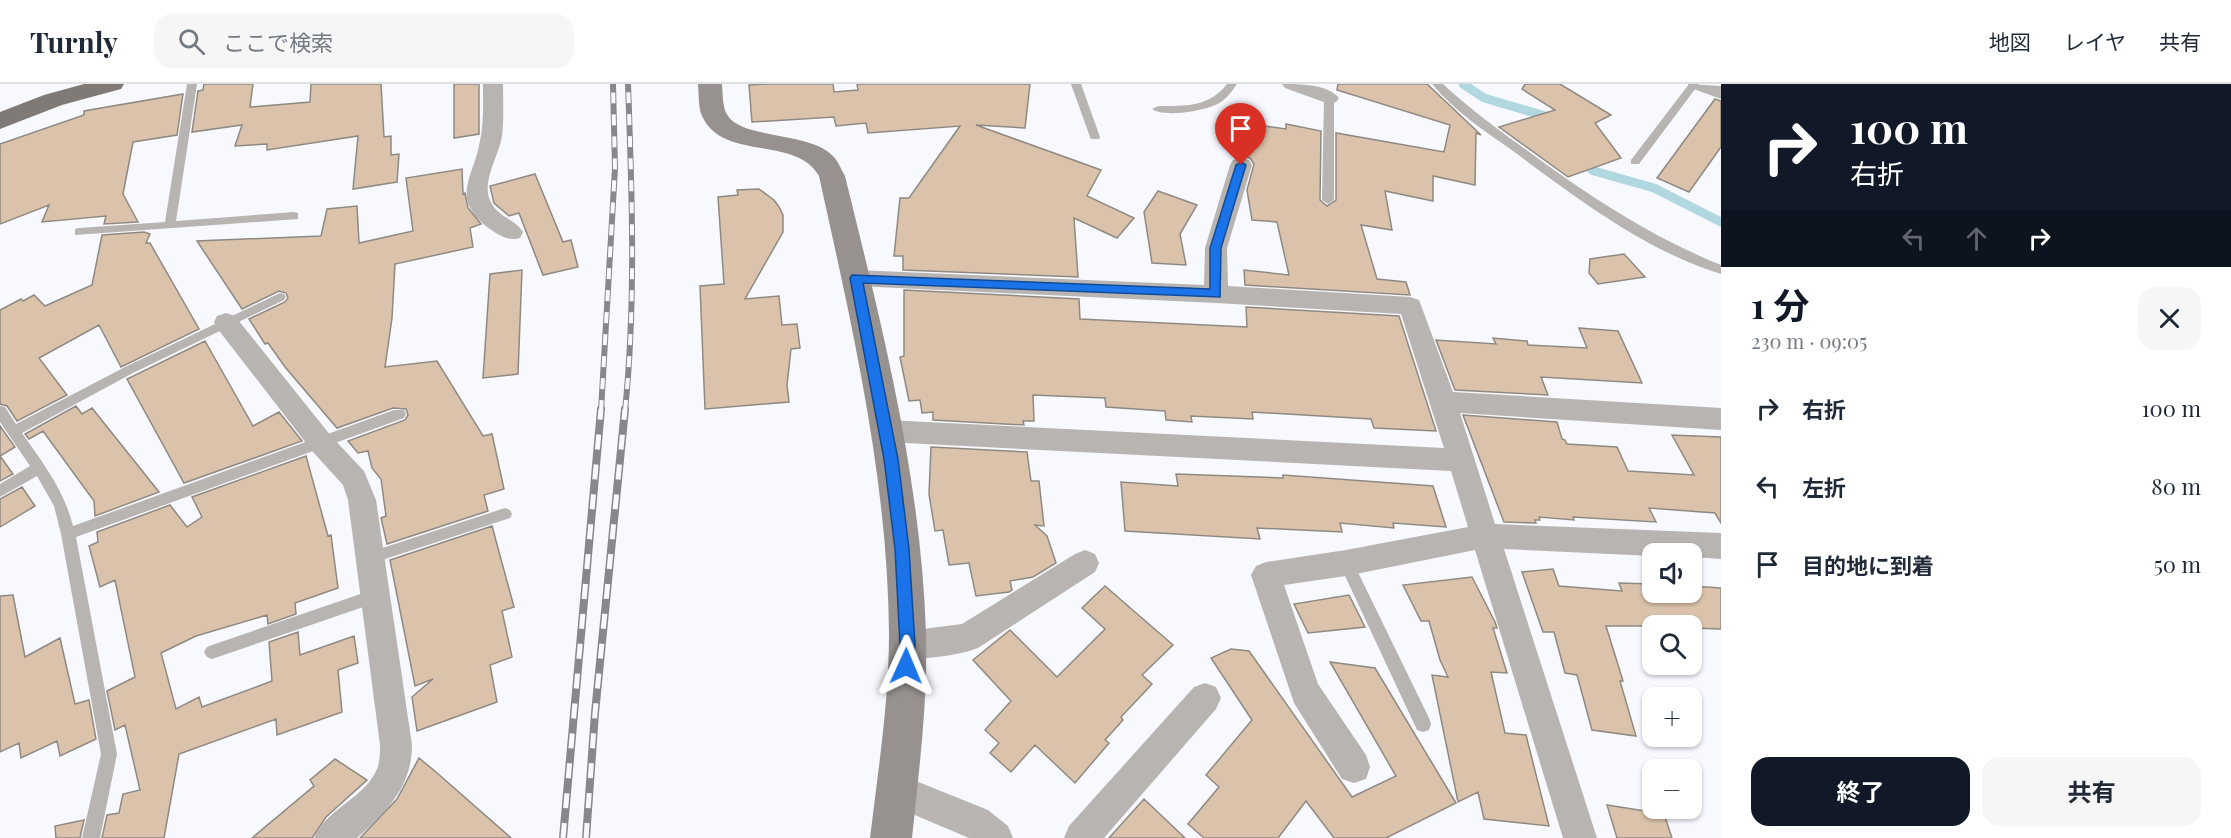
<!DOCTYPE html>
<html lang="ja">
<meta charset="utf-8">
<style>
:root{--surface:#fff;--page:#f6f6f7;--text:#1f2937;--muted:#747a83;--line:#e0e1e3;--accent:#111827}
body{margin:0;font-family:"Playfair Display","Noto Sans JP",serif;background:var(--page);color:var(--text);height:100vh;display:flex;flex-direction:column;font-size:22px;white-space:nowrap}
*{box-sizing:border-box;margin:0}
p{font-size:20px;color:var(--muted)}
.icon{flex:none;width:33px;height:33px;fill:none;stroke:currentColor;stroke-width:2;stroke-linecap:round;stroke-linejoin:round}
.map{position:relative;flex:1;overflow:hidden}
.panel{display:flex;flex-direction:column;background:var(--surface);width:510px}
.panel>*{flex:none}
.banner{background:#111827;color:#fff;overflow:hidden}
.fabs{position:absolute;left:1642px;top:459px;display:grid;gap:12px}
.fabs a{display:grid;place-items:center;width:60px;height:60px;border-radius:12px;background:var(--surface);box-shadow:0 2px 4px #0004;font-size:30px}
.pin{position:absolute;display:grid;place-items:center;width:51px;height:51px;color:#fff;margin:-62px -26px;border-radius:50% 50% 50% 0;rotate:-45deg;box-shadow:0 0 6px #0007}
.pin .icon{rotate:45deg}
.me{position:absolute;width:66px;margin:-33px;rotate:1deg;stroke-linejoin:round;filter:drop-shadow(0 0 4px #0008)}
.turn{display:flex;align-items:center;gap:21px;height:126px;padding:0 30px;font-size:27px}
.turn .icon{width:78px;height:78px;stroke-width:2.5}
.turn b{display:block;font-size:42px;line-height:51px}
.lanes{display:flex;align-items:center;height:57px;padding:0 30px;background:#0003;justify-content:center;gap:30px;direction:ltr}
.lanes .off{opacity:.35}
.round{display:grid;place-items:center;flex:none;width:63px;height:63px;border-radius:18px;background:var(--page)}
.overview{display:flex;align-items:center;justify-content:space-between;height:102px;padding:0 30px}
h1{font-size:36px;font-weight:700;line-height:45px;color:var(--accent)}
.cta{display:flex;gap:12px;margin-top:auto;padding:12px 30px}
.cta a{flex:1;height:69px;border-radius:18px;background:var(--accent);color:#fff;font-size:24px;font-weight:700;line-height:69px;text-align:center}
.cta a+a{background:var(--page);color:var(--text)}
ul{padding:0;list-style:none}
li{display:flex;align-items:center;gap:18px;height:78px;padding:0 30px}
li div{flex:1}
li b{display:block;font-size:22px}
li em{font-style:normal}
header{display:flex;align-items:center;gap:36px;box-sizing:border-box;height:84px;padding:0 30px;background:var(--surface);border-bottom:2px solid var(--line)}
header strong{font-size:28px}
nav{display:flex;gap:33px;margin-inline-start:auto;font-size:21px}
.search{width:420px;height:54px;background:var(--page);display:flex;align-items:center;gap:15px;box-sizing:border-box;padding:0 21px;border-radius:18px;color:var(--muted);font-size:22px}
main{display:flex;flex:1;min-height:0}
.map>svg:first-child{display:block}
.lines{fill:none;stroke-linecap:round;stroke-linejoin:round}
.stream{stroke:#b1d8e1;stroke-width:9}
.building{fill:#dbc3ab;stroke:#8f8983;stroke-width:1.5}
.lane{fill:#b7b4b2;fill-rule:evenodd}
.street{fill:#b7b4b2;fill-rule:evenodd}
.secondary{fill:#97928f;fill-rule:evenodd}
.primary{fill:#807a76;fill-rule:evenodd}
.rail-far1-casing{stroke:#87888c;stroke-width:6}
.rail-casing{stroke:#87888c;stroke-width:8}
.rail-far1{stroke:#f8f9fe;stroke-width:4;stroke-dasharray:11;stroke-linecap:butt}
.rail{stroke:#f8f9fe;stroke-width:5;stroke-dasharray:15;stroke-linecap:butt}
.route{fill:#1a73e8;stroke:#114b97;stroke-width:1.5}
</style>
<header>
<strong>Turnly</strong>
<div class="search"><svg class="icon" aria-label="search" viewBox="0 0 24 24"><circle cx="10" cy="10" r="6"/><path d="M15 15l6 6"/></svg>ここで検索</div>
<nav><a>地図</a><a>レイヤ</a><a>共有</a></nav>
</header>
<main>
<div class="map">
<svg width="1721" height="754" viewBox="0 0 1721 754">
<rect width="100%" height="100%" fill="#f8f9fe"/>
<g class="lines">
<path class="stream" d="M1463 0 1484 14 1552 34
M1579 76 1594 87 1654 104 1721 138"/>
</g>
<path class="building" d="M204 0H253L250 23 310 18 311 0H381L384 53 391 52V71L399 70 397 98 353 105 358 52 267 66V60L235 62 242 41 192 48 198 7 203 6Z
M454 0H479V50L454 54Z
M766 0H833L834 8 858 6 857 0H1030L1025 44 976 41 1101 86 1087 112 1134 134 1117 154 1074 134 1078 193 903 186V172H894L900 114H909L960 42 868 49 866 39 836 42 834 33 752 38 749 1Z
M1338 0H1427L1481 51 1476 49 1475 101 1433 92V117L1385 107 1392 146 1361 141 1377 195 1406 198 1410 211 1245 201 1244 186 1289 191 1277 138 1252 136 1247 106 1254 80 1250 74 1241 72 1235 38 1286 45V40L1321 47 1320 116 1327 122 1336 116V49L1444 68 1450 41 1337 6Z
M1525 0H1560L1611 31 1595 39 1621 74 1568 93 1499 43 1555 26 1522 5Z
M183 10 177 51 133 58 123 110 138 138 104 140 106 132 42 138 49 121 0 140V60L84 31V27Z
M1715 15 1721 17V63L1689 108 1657 94Z
M462 85 463 110 465 109 468 124 481 140 470 144 473 163 395 180 392 234 385 283 437 277 483 352 492 350 504 405 484 411 488 427 387 460 381 434 386 432 381 395 372 384 368 367 358 369 348 357 405 336 408 331 406 325 393 324 337 344 285 283 268 259 265 260 249 235 285 218 288 214 286 209 279 207 242 225 197 157 321 152 327 125 357 122 359 159 413 147 406 94Z
M535 90 563 158 571 156 578 183 543 191 519 129 509 132 494 119 490 102Z
M759 105 774 116 779 123 783 131V148L745 215 779 212 782 241 797 240 800 264 791 265 787 301 789 318 705 325 700 202 724 200 718 113 738 111 737 106Z
M1158 107 1197 121 1180 150 1186 181 1152 179 1144 128Z
M144 148 150 150 146 159H150L199 245 121 283 99 241 39 274 67 311 17 337 7 322 0 320V226L21 215 23 217 34 211 45 222 92 201 102 151Z
M1624 170 1645 193 1598 200 1589 189 1590 175Z
M522 186 518 290 483 294 490 190Z
M904 206 1079 215 1080 235 1247 243 1246 223 1399 232 1436 347 1374 344 1371 335 1252 328 1253 335 1191 332 1192 338 1166 336 1165 327 1106 323 1105 314 1033 311 1034 337H1023L1024 341 933 336V328L922 329 920 316 909 317 900 273 904 272Z
M1579 244 1618 247 1642 299 1541 293 1548 311 1455 306 1436 256 1496 260 1493 254 1527 257 1528 261 1587 264Z
M205 257 253 342 279 328 302 357 184 399 127 295Z
M76 322 82 330 92 324 159 408 95 432 94 417 43 347 29 355 25 350Z
M1463 331 1557 338 1562 355 1565 356 1567 360 1617 363 1628 387 1694 391 1672 351 1721 353V439L1715 429 1649 424 1656 438 1573 433 1574 436 1539 433 1540 436H1535L1536 439 1504 438Z
M0 342 15 363 0 372 13 390 0 397Z
M931 363 1027 368 1031 397H1039L1044 442 1035 441 1047 452 1056 479 1033 493 1010 497 1012 506 1009 508 976 512 969 479 949 481 943 446 935 447 929 410Z
M306 372 328 452 331 451 338 504 295 519 296 530 268 540 267 531 196 552 161 569 176 625 199 613 202 623 272 597 269 558 298 548 300 571 354 552 358 579 338 586 342 628 277 651 276 635 179 670 164 754H102L107 731 119 729 123 710 140 706 125 641 115 646 107 607 135 593 115 496 100 503 89 462 98 458 97 448 170 421 187 443 202 433 192 413Z
M1176 390 1283 394V391L1433 402 1446 443 1393 439 1394 444 1340 439 1342 448 1257 444 1260 455 1125 447 1121 398 1178 402Z
M22 403 35 422 0 443V415Z
M492 442 514 523 502 527 512 573 490 581 497 618 417 647 412 613 433 595 415 602 390 476Z
M1553 485 1559 502 1622 507 1619 499 1653 500V508H1692V502L1721 504V545L1692 544V542H1606L1623 597H1620L1636 652 1592 646 1577 591 1565 589 1554 548H1543L1522 488Z
M1472 493 1495 538 1497 544H1493L1507 589 1491 588 1505 649 1526 651 1549 742 1484 735 1478 708 1458 718 1432 591 1448 593 1440 576 1429 537H1421L1403 501Z
M1105 502 1173 561 1142 591 1152 600 1121 633 1123 636 1105 656 1109 659 1075 699 1035 661 1011 688 990 669 999 659 985 646 1011 617 973 576 1010 546 1057 593 1105 545 1082 524Z
M13 511 25 573 60 554 75 620 89 616 96 655 60 672 57 657 21 674 19 659 0 668V512Z
M1349 511 1365 543 1308 549 1294 520Z
M1231 565 1249 567 1352 713 1396 692 1330 578 1375 584 1456 719 1386 754H1334L1306 717 1278 754H1204L1188 740 1219 703 1206 691 1252 636 1211 574Z
M419 674 436 688 511 754H360L397 715Z
M335 675 367 696 326 733 312 754H252L314 702 310 696Z
M1144 715 1185 754H1109Z
M1607 721 1664 730 1672 754H1617Z
M84 736 80 754H56L55 742Z"/>
<g class="lines">
<path class="lane" d="M187 0H197L176 137 294 128 298 129V135L75 151V145L79 144 165 138Z
M1071 0H1081L1100 53 1099 55H1091L1090 53Z
M1227 0H1237C1232 7 1228 13 1221 18 1208 27 1164 34 1152 25 1157 21 1163 22 1170 22 1194 22 1212 19 1227 0Z
M1432 0H1443C1472 27 1504 50 1536 73 1595 116 1654 154 1721 181V190C1646 167 1575 113 1513 67 1485 47 1454 27 1432 0Z
M1689 0H1699L1639 80H1631V76Z
M1329 11 1334 14V116L1328 120 1322 116 1324 14Z
M280 209 284 210 286 213 284 216 133 289 22 349C43 379 64 406 73 442L394 326H404L406 330 404 334 76 453 117 670 100 754H82L101 670 61 450 54 422 37 392 0 413V400L30 382 0 338V322L5 323 16 340 125 283Z
M505 424 510 426 512 430 510 434 370 480 365 479 363 474 365 469 370 468Z
M1346 473 1351 474 1429 634 1431 640 1429 646 1423 648 1417 646 1339 479 1341 474Z
M375 505 380 507 382 512 380 517 375 519 212 575 207 573 204 568 207 563 212 561Z"/>
<path class="street" d="M483 0H503C503 17 504 35 502 52 499 73 479 100 492 120 499 133 516 136 523 148L520 154C508 157 500 152 490 145 448 114 474 94 480 57 484 38 483 19 483 0Z
M1282 0C1299 0 1328 0 1339 14L1336 18 1329 20 1285 4Z
M1688 0 1721 2V15L1691 4Z
M1241 74 1249 76 1252 81 1227 164 1228 202 1410 213 1419 216 1453 308 1721 324V346L1460 329 1495 440 1721 449V475L1692 473V470H1653V472L1504 465 1597 754H1563L1475 466 1346 492 1284 501 1318 600 1366 671 1370 683 1366 695 1354 699 1342 695 1294 619 1251 491 1256 482 1266 478 1346 466 1468 443 1451 387 886 358 877 355 873 347 877 339 886 336 1444 364 1401 230 1216 219 856 202 848 200 844 194 848 188 856 186 1204 201 1205 164 1230 81 1233 76Z
M226 229 235 232 331 352 364 387 376 416 412 661C412 703 386 728 357 754H314C326 725 365 714 377 685 380 678 380 668 380 661L348 416 343 401 313 368 217 244 214 238 217 232Z
M1085 466 1095 470 1099 479 1095 488 978 564C958 572 915 578 896 571L892 561 896 551 907 547 962 540 1075 470Z
M1205 599 1216 603 1221 614 1216 625 1104 754H1064L1069 742 1194 603Z
M896 689 988 726 1008 742 1013 754H969L884 718 879 706 884 694Z"/>
<path class="secondary" d="M698 0H722C723 10 722 24 728 32 743 55 811 48 833 72 838 77 841 85 845 92 882 242 921 394 926 549 928 617 919 686 912 754H870C878 687 889 618 889 550 888 395 852 242 819 92 796 51 723 78 702 32 698 23 699 10 698 0Z"/>
<path class="primary" d="M84 0H124L121 5 62 21 0 45V28L44 11Z"/>
<defs>
<path id="rail-far1" d="M601 327 615 84 613 0
M625 327C636 219 632 108 628 0"/>
<path id="rail" d="M563 754 601 325
M586 754 595 629 625 325"/>
</defs>
<use href="#rail-far1" class="rail-far1-casing"/>
<use href="#rail" class="rail-casing"/>
<use href="#rail-far1" class="rail-far1"/>
<use href="#rail" class="rail"/>
</g>
<path class="route" d="M1241 78 1246 81 1221 164 1220 213 863 199 898 375 909 465 915 561 912 588 906 590 901 588 898 582 900 561 895 465 884 375 850 194 852 191 1210 205V164L1236 81Z"/>
</svg>
<div class="fabs">
<a><svg class="icon" aria-label="sound" viewBox="0 0 24 24"><path d="M4 9h4l5-4v14l-5-4H4zM17 9q2 3 0 6"/></svg></a>
<a><svg class="icon" aria-label="search" viewBox="0 0 24 24"><circle cx="10" cy="10" r="6"/><path d="M15 15l6 6"/></svg></a>
<a>+</a>
<a>−</a>
</div>
<div class="pin" style="left:1241px;top:81px;background:#d93025"><svg class="icon" aria-label="arrive" viewBox="0 0 24 24"><path d="M6 21V4h12l-3 4 3 4H6"/></svg></div>
<svg class="me" style="left:906px;top:582px" viewBox="-20 -20 40 40"><path d="M0-17L14 15 0 8-14 15z" fill="#1a73e8" stroke="#fff" stroke-width="4"/></svg>
</div>
<section class="panel">
<div class="banner">
<div class="turn"><svg class="icon" aria-label="right" viewBox="0 0 24 24"><path d="M7 20v-9h11M14 6l5 5-5 5"/></svg><div><b>100 m</b>右折</div></div>
<div class="lanes"><svg class="icon off" aria-label="left" viewBox="0 0 24 24"><path d="M17 20v-9H6M10 6l-5 5 5 5"/></svg><svg class="icon off" aria-label="ahead" viewBox="0 0 24 24"><path d="M12 20V5M6 11l6-6 6 6"/></svg><svg class="icon" aria-label="right" viewBox="0 0 24 24"><path d="M7 20v-9h11M14 6l5 5-5 5"/></svg></div>
</div>
<div class="overview"><div><h1>1 分</h1><p>230 m · 09:05</p></div><a class="round"><svg class="icon" aria-label="close" viewBox="0 0 24 24"><path d="M6 6l12 12M18 6L6 18"/></svg></a></div>
<ul>
<li><svg class="icon" aria-label="right" viewBox="0 0 24 24"><path d="M7 20v-9h11M14 6l5 5-5 5"/></svg><div><b>右折</b></div><em>100 m</em></li>
<li><svg class="icon" aria-label="left" viewBox="0 0 24 24"><path d="M17 20v-9H6M10 6l-5 5 5 5"/></svg><div><b>左折</b></div><em>80 m</em></li>
<li><svg class="icon" aria-label="arrive" viewBox="0 0 24 24"><path d="M6 21V4h12l-3 4 3 4H6"/></svg><div><b>目的地に到着</b></div><em>50 m</em></li>
</ul>
<div class="cta"><a>終了</a><a>共有</a></div>
</section>
</main>
